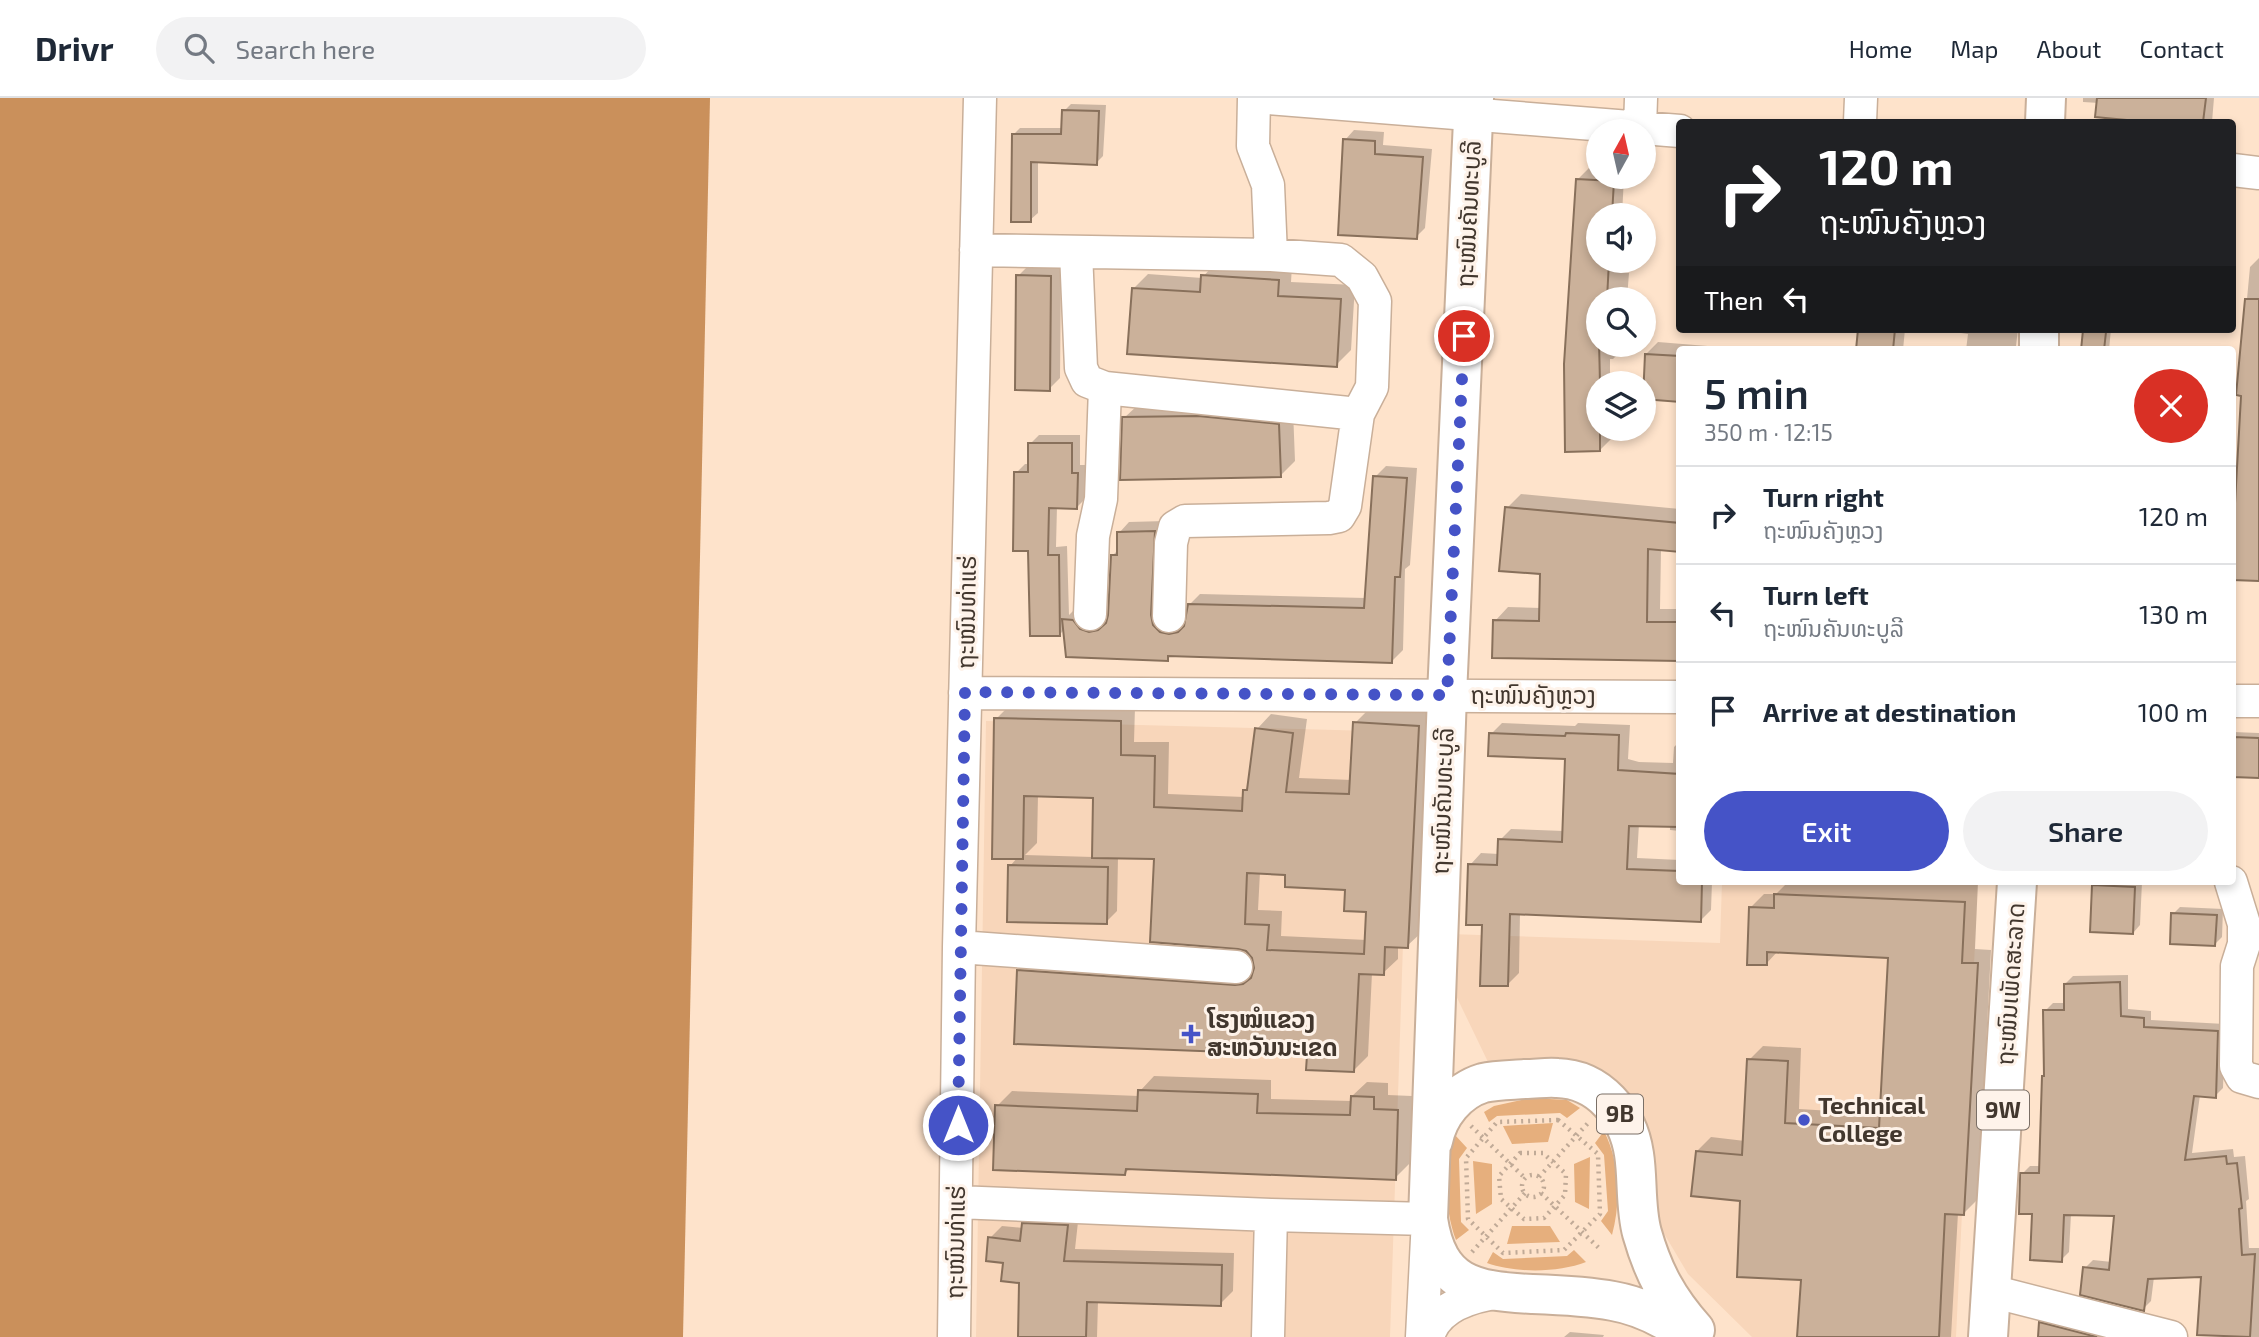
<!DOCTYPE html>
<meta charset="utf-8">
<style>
:root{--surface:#fff;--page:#f2f2f3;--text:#1f2937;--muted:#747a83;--line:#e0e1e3;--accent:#4553c7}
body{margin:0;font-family:"Exo 2","Noto Sans Lao",sans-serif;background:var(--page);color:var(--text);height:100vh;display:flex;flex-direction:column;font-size:26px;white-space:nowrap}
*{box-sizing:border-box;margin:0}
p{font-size:23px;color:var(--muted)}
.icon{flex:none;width:38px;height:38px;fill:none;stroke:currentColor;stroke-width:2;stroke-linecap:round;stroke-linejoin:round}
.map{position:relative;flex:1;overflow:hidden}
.details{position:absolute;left:1676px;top:248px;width:560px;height:539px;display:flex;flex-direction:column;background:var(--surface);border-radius:7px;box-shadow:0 4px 10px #0003}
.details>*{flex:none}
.guide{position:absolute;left:1676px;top:21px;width:560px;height:214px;border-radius:7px;box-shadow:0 4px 10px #0003;background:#202124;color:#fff;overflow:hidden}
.needle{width:46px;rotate:8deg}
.tools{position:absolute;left:1586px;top:21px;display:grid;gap:14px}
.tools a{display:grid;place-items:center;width:70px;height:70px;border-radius:50%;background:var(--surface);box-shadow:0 4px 10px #0003;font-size:35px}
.pin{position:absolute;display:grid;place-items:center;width:60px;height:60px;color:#fff;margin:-30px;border:4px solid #fff;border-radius:50%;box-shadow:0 2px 7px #0007}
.me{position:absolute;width:77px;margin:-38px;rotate:0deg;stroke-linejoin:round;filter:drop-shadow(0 0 5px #0008)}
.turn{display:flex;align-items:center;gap:24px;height:147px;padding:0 28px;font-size:32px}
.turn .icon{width:91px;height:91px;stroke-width:2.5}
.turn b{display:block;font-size:49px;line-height:60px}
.then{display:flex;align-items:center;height:66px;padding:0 28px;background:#0003;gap:14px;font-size:26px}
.round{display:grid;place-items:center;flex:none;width:74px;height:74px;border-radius:37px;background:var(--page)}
.overview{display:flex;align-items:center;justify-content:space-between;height:119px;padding:0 28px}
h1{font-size:42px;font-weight:600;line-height:52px}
.cta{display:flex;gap:14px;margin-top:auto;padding:14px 28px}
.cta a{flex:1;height:80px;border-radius:42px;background:var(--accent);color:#fff;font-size:28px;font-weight:600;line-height:80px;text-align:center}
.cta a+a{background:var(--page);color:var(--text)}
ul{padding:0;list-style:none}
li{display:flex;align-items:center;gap:21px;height:98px;padding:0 28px;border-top:2px solid var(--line)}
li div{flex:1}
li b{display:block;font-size:26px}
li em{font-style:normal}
header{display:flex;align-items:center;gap:42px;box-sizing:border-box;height:98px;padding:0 35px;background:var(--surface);border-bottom:2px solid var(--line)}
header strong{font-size:33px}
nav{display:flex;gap:38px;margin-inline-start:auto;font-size:24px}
.search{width:490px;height:63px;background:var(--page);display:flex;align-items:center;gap:18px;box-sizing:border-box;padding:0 24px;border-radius:38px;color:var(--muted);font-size:26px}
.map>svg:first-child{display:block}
.built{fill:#f8d6ba}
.green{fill:#e6af7d}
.water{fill:#ca905b}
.shadow{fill:#0003;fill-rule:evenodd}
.building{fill:#cbb19a;stroke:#88705b;stroke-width:2;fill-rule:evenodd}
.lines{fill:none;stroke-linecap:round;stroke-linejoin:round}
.minor-casing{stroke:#c9af99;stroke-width:35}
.major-casing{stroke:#c9af99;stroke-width:42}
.path{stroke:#c0aa97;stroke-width:4.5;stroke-dasharray:2 5;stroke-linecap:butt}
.minor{stroke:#fff;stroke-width:32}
.major{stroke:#fff;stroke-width:38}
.route{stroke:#4553c7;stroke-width:12;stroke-dasharray:0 21.6}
.poi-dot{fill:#4553c7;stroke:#fef3ea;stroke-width:2.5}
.labels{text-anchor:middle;stroke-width:6;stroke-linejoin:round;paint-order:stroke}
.shield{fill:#fef3ea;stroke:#7a6f66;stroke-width:2}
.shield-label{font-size:23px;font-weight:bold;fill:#42372e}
.street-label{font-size:24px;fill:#42372e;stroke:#fef3ea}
.poi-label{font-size:24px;font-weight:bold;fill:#42372e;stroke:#fef3ea;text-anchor:start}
</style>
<header>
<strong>Drivr</strong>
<div class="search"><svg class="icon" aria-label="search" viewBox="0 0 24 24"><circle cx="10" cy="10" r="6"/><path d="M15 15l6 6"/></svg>Search here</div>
<nav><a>Home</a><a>Map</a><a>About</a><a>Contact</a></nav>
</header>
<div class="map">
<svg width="2259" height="1239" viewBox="0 0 2259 1239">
<rect width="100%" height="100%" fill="#fee3cb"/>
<path class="built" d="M986 623 1410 634 1390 1239H976Z
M1722 784H1978L1956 1239H1752L1688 1176 1656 1122 1645 1033 1489 966 1448 881 1449 836 1720 845Z"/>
<path class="green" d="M1531 1000 1567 1002 1580 1010 1567 1020 1560 1015 1497 1018 1489 1024 1484 1014 1494 1008Z
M1553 1025 1548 1044 1512 1046 1503 1028Z
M1604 1033C1620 1065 1621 1103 1612 1137L1601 1123 1608 1113 1604 1057 1595 1045Z
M1455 1037 1467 1050 1459 1061 1461 1124 1469 1132 1456 1142C1446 1117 1440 1061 1455 1037Z
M1590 1059 1589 1111 1575 1104 1574 1066Z
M1473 1063 1492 1066V1106L1476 1116Z
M1512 1128H1550L1560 1144 1507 1146Z
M1574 1152 1586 1164C1558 1175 1515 1175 1487 1165L1493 1154 1503 1161 1567 1158Z"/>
<path class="water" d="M0 0H710L683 1239H0Z"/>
<path class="shadow" d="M2083 0H2214L2212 24H2150L2099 5 2083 4Z
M1071 6 1106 7 1103 58 1096 65 1038 63V115L1030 122 1013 37 1020 30H1063L1064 13Z
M1354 32 1384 34 1383 47 1432 51 1425 130 1416 139 1345 42Z
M1589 70 1598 71V79H1624L1622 117H1598V163H1619L1618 174 1629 175 1627 201H1598V247H1624V250L1613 261H1610V285H1598V331H1611V341L1600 352H1566L1578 81Z
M2259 160V482L2233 480 2243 296H2238L2250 169Z
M1217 163 1292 168 1291 184 1355 187 1351 252 1336 267 1133 191 1148 176 1202 180Z
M1029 167 1061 168 1060 280 1049 291 1018 178Z
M1860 231H1905L1903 252H1858Z
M1933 231H2018L2016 248H2022L2021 252H1966L1968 236Z
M2086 231H2111L2109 252H2082Z
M1658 244 1757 252H1680V302L1646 256Z
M1139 306 1293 312 1295 363 1281 377 1124 320Z
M1039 337H1080V367H1086V400L1077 409H1057L1056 449 1067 448 1069 517 1075 511 1100 524 1108 523 1112 458 1118 452 1119 435 1129 424 1165 423 1181 526 1187 525 1189 507 1200 496 1366 500 1375 379 1386 368 1417 370 1410 467 1405 471 1403 552 1392 563 1172 557 1167 561 1065 531 1060 536 1030 451 1016 375 1025 366H1030V346Z
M1521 396 1680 411V452L1661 451 1660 511H1680V561L1495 523 1508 509 1541 510 1542 475 1507 410Z
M1010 607 1135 609 1134 644H1169L1168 696 1244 699V693L1250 687 1257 631 1271 616 1307 621 1299 680 1352 682 1355 625 1369 611 1433 614 1422 834 1407 848H1398V861L1383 875H1372L1368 958 1354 972 1309 955 1019 872 1033 858 1255 873 1254 860 1156 759H1118L1117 813 1106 824 1010 768 1018 759 996 621ZM1038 697 1094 698 1093 759 1025 757 1037 745ZM1260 774 1287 775 1347 790 1368 812 1367 842 1281 838 1282 813 1258 812Z
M1502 625 1575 628 1578 625 1630 627 1628 661 1639 664 1673 665 1674 649 1680 643V733L1670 732V727L1639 726 1637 760 1680 762V784H1712L1711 812 1700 823 1520 815 1519 875 1507 887 1484 825 1470 767 1481 755 1499 756 1500 742 1511 731 1564 733 1566 659 1491 636Z
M2233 634 2259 635V679L2233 677Z
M1788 784H1978L1975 851 1991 852 1978 1101 1964 1115H1958L1951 1239H1799L1803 1181 1742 1102 1697 1053 1711 1039 1745 1043 1749 962 1763 948 1801 950 1799 1011 1882 1016 1890 858 1778 853 1766 866 1750 810 1764 796H1776Z
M2093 784H2142L2140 827 2133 835 2091 833Z
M2180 809 2223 811 2222 839 2215 846 2173 816Z
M2128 877V911L2151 913V922L2225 926 2223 990 2215 998 2200 997 2192 1055 2233 1051 2234 1059 2245 1058 2249 1101 2246 1103 2249 1150H2259V1239H2234L2203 1177 2154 1179 2151 1203 2143 1211 2085 1170 2093 1162 2112 1164 2116 1117 2071 1116 2069 1154 2061 1162 2034 1115 2022 1076 2030 1068H2041L2046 976 2045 913 2053 905H2066L2065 886 2073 878Z
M1154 978 1271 982V1001L1352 1003V998L1367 984 1388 985V997L1412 998 1410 1065 1395 1080 1131 1069 1125 1075 997 1008 1012 993 1139 998 1140 993Z
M1036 1113 1079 1115 1075 1151 1234 1155 1233 1193 1220 1206 1098 1203 1097 1239H1019L1021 1184 990 1140 1002 1128 1023 1130 1024 1126Z
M2048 1218 2129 1239H2040L2041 1225Z
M1570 1234 1604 1237 1603 1239H1564Z"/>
<path class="building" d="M2097 0H2206L2203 24H2148L2095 19Z
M1062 12 1099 13 1097 67 1031 64V124H1011L1012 36H1061Z
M1343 41 1375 43V56L1423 59 1417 141 1338 137Z
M1576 81 1614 83 1612 117H1598V163H1609L1607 201H1598L1600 285H1598V331H1600V353L1565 354 1564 266Z
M1016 177 1051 178 1050 293 1015 292Z
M1201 177 1279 182 1278 198 1341 201 1337 269 1127 256 1132 190 1200 194Z
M2245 201H2259V483L2233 482V441L2241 298 2236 297Z
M1858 231H1895L1893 252H1856Z
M2083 232 2106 234 2104 252H2081Z
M1645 256 1680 258V304L1643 301Z
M1198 318 1279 326 1281 379 1120 382 1122 319Z
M1028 345H1072V375H1078L1077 411 1049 410 1048 457H1059L1060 538H1030L1028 453H1013L1014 374H1028Z
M1373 378 1407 380 1400 479H1395L1392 565 1168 558V563L1066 559 1062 521 1073 522 1080 531 1089 534 1098 532 1106 525 1108 517 1111 457H1117V434L1155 433 1151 517 1153 527 1160 534 1169 536 1178 534 1184 528 1188 506 1364 510Z
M1505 409 1680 425V454L1648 451 1647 524H1680V563L1492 560 1493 522 1539 523 1540 476 1499 473Z
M994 620 1121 623V657L1155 658 1154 709 1242 713 1243 692H1247L1255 630 1293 635 1286 694 1349 696 1353 624 1419 628 1408 850 1385 849 1384 877 1359 876 1354 974 1306 972 1307 957 1014 946 1017 872 1235 887 1243 886 1251 880 1254 870 1252 860 1246 853 1238 851 1150 844 1154 761 1092 760 1093 700 1024 698 1023 761H992ZM1247 775 1285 777V789L1345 792 1344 813 1366 814 1364 856 1267 852 1269 827 1245 826Z
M1489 635 1565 638 1566 635 1619 637 1618 672 1680 676V729L1629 728 1627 771 1680 773V784H1702L1701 824 1510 816 1508 888H1480L1482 827H1466L1468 766 1497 767 1498 741 1562 744 1565 661 1488 658Z
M2233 639 2259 640V680L2233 679Z
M1008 767 1108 769 1107 826 1007 824Z
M2092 787 2135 789 2133 836 2090 834Z
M1774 796 1965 804 1962 865H1978L1964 1117 1945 1116 1939 1239H1797L1801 1182 1737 1179 1740 1103 1691 1098 1696 1053 1742 1057 1747 961 1788 963 1785 1025 1879 1030 1888 860 1767 854V867H1747L1749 809 1774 810Z
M2171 815 2217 817 2215 848 2170 846Z
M2120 884 2121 918 2144 920V929L2218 933 2216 1000 2194 998 2185 1062 2226 1058 2227 1066 2237 1065 2242 1110 2239 1111 2242 1157 2255 1156 2250 1239 2197 1237 2201 1179 2148 1181 2144 1213 2080 1197 2083 1169 2109 1172 2114 1118 2064 1117 2062 1164 2030 1162 2032 1116H2019L2020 1079V1075H2039L2042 978H2044L2043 912H2064V886Z
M1138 992 1258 996 1257 1015 1350 1017 1351 998 1374 999V1011L1398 1012 1396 1082 1126 1071 1125 1077 993 1072 995 1007 1137 1013Z
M1022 1125 1068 1127 1064 1163 1222 1167 1221 1208 1087 1204 1086 1239H1018L1019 1185 1001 1183 1003 1165 986 1163 988 1139 1020 1143Z
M2039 1224 2097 1239H2038Z"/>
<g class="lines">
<defs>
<path id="minor" d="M1254 0 1253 48 1268 87 1271 157
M1268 0 1680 33
M1860 24 1861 0
M1640 30 1641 0
M2233 72 2259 75
M976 152 1271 157 1341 162 1362 179 1375 203 1372 289 1358 316 1345 408 1339 418 1329 420 1185 423 1175 429 1171 445 1169 518
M1076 154 1081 270 1087 283 1105 290 1358 316
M1090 516 1093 438 1101 401 1105 290
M965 595 1680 599
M2233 603H2259
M2231 784 2244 826V846L2237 868 2236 968 2242 979 2259 984
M959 849 1236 869
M957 1104 1271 1117 1428 1121 1422 1239
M1991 1193 2171 1239
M954 1239 959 849 980 0
M1268 1239 1271 1117
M1428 1239C1436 1208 1473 1198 1501 1194"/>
<path id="major" d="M1474 0 1447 597 1428 1121C1438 1187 1473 1193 1532 1196 1559 1197 1587 1198 1613 1203 1642 1208 1668 1222 1691 1239
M2045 24 2046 0
M2039 252V231
M1433 1043C1438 1017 1457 993 1483 985 1496 982 1512 982 1525 981 1536 981 1547 979 1557 980 1599 981 1628 1016 1634 1056 1638 1081 1635 1110 1642 1135 1653 1174 1668 1202 1695 1232
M1988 1239 2017 784"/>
</defs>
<use href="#minor" class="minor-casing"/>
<use href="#major" class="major-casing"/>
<path class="path" d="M1558 1022 1598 1056 1600 1116 1564 1152 1503 1155 1468 1121 1466 1060 1497 1024Z
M1471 1028 1526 1081
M1520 1055H1543L1566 1076 1565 1097 1544 1120 1524 1121 1501 1101 1499 1078Z
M1522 1088a11 11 0 1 1 22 0a11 11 0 1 1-22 0Z
M1539 1079 1588 1025
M1541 1095 1601 1152
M1472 1154 1525 1095"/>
<use href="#minor" class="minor"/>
<use href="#major" class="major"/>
</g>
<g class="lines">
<path class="route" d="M958 1027 965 594 1447 597 1464 238"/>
</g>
<g class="poi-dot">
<path d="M1187.5 925.5h7v7h7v7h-7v7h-7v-7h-7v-7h7z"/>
<circle cx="1804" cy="1022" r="7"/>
</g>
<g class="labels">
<g class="shield">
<rect x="1977" y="992.5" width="52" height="39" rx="5"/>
<rect x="1597" y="996.5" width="46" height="39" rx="5"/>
</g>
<g class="shield-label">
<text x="2003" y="1020">9W</text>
<text x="1620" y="1024">9B</text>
</g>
<g class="street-label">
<text transform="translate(1469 116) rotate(-87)" y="8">ຖະໜົນຄັນທະບູລີ</text>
<text transform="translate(967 514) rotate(-89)" y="8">ຖະໜົນທ່າແຮ່</text>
<text x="1533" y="606">ຖະໜົນຄັງຫຼວງ</text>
<text transform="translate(1443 703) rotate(-88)" y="8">ຖະໜົນຄັນທະບູລີ</text>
<text transform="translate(2011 886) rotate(-86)" y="8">ຖະໜົນເພັດສະລາດ</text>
<text transform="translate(956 1144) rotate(-89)" y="8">ຖະໜົນທ່າແຮ່</text>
</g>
<g class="poi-label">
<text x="1207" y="930">ໂຮງໝໍແຂວງ<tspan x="1207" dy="28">ສະຫວັນນະເຂດ</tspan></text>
<text x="1818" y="1016">Technical<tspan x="1818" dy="28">College</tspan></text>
</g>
</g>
</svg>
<div class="tools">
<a><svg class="needle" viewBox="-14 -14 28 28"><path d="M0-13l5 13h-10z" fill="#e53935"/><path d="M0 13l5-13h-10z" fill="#747a83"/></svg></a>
<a><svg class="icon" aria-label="sound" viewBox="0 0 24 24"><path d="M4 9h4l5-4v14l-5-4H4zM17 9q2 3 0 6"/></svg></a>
<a><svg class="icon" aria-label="search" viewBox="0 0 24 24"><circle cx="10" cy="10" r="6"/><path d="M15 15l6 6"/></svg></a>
<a><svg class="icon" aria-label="layers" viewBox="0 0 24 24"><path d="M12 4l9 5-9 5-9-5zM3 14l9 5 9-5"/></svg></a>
</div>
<div class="pin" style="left:1464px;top:238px;background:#d93025"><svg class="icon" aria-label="arrive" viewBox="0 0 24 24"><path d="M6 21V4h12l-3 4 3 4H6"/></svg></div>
<svg class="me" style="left:958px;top:1027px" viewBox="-20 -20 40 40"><circle r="17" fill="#4553c7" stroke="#fff" stroke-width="3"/><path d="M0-11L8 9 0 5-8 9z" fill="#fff"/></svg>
<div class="guide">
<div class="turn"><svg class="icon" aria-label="right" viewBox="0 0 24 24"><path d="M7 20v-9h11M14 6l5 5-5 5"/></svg><div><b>120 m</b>ຖະໜົນຄັງຫຼວງ</div></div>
<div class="then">Then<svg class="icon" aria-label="left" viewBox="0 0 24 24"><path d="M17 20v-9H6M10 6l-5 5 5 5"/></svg></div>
</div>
<section class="details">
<div class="overview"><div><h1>5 min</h1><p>350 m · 12:15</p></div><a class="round" style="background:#d93025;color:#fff"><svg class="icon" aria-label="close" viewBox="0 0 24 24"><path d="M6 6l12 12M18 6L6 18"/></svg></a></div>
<ul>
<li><svg class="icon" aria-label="right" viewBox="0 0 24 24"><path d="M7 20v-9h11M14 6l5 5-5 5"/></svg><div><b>Turn right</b><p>ຖະໜົນຄັງຫຼວງ</p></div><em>120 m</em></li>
<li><svg class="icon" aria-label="left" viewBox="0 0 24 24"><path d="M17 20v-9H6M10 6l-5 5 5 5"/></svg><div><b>Turn left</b><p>ຖະໜົນຄັນທະບູລີ</p></div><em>130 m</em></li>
<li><svg class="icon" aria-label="arrive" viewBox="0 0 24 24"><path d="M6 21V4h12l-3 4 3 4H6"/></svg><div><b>Arrive at destination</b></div><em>100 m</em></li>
</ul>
<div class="cta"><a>Exit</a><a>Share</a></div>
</section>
</div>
